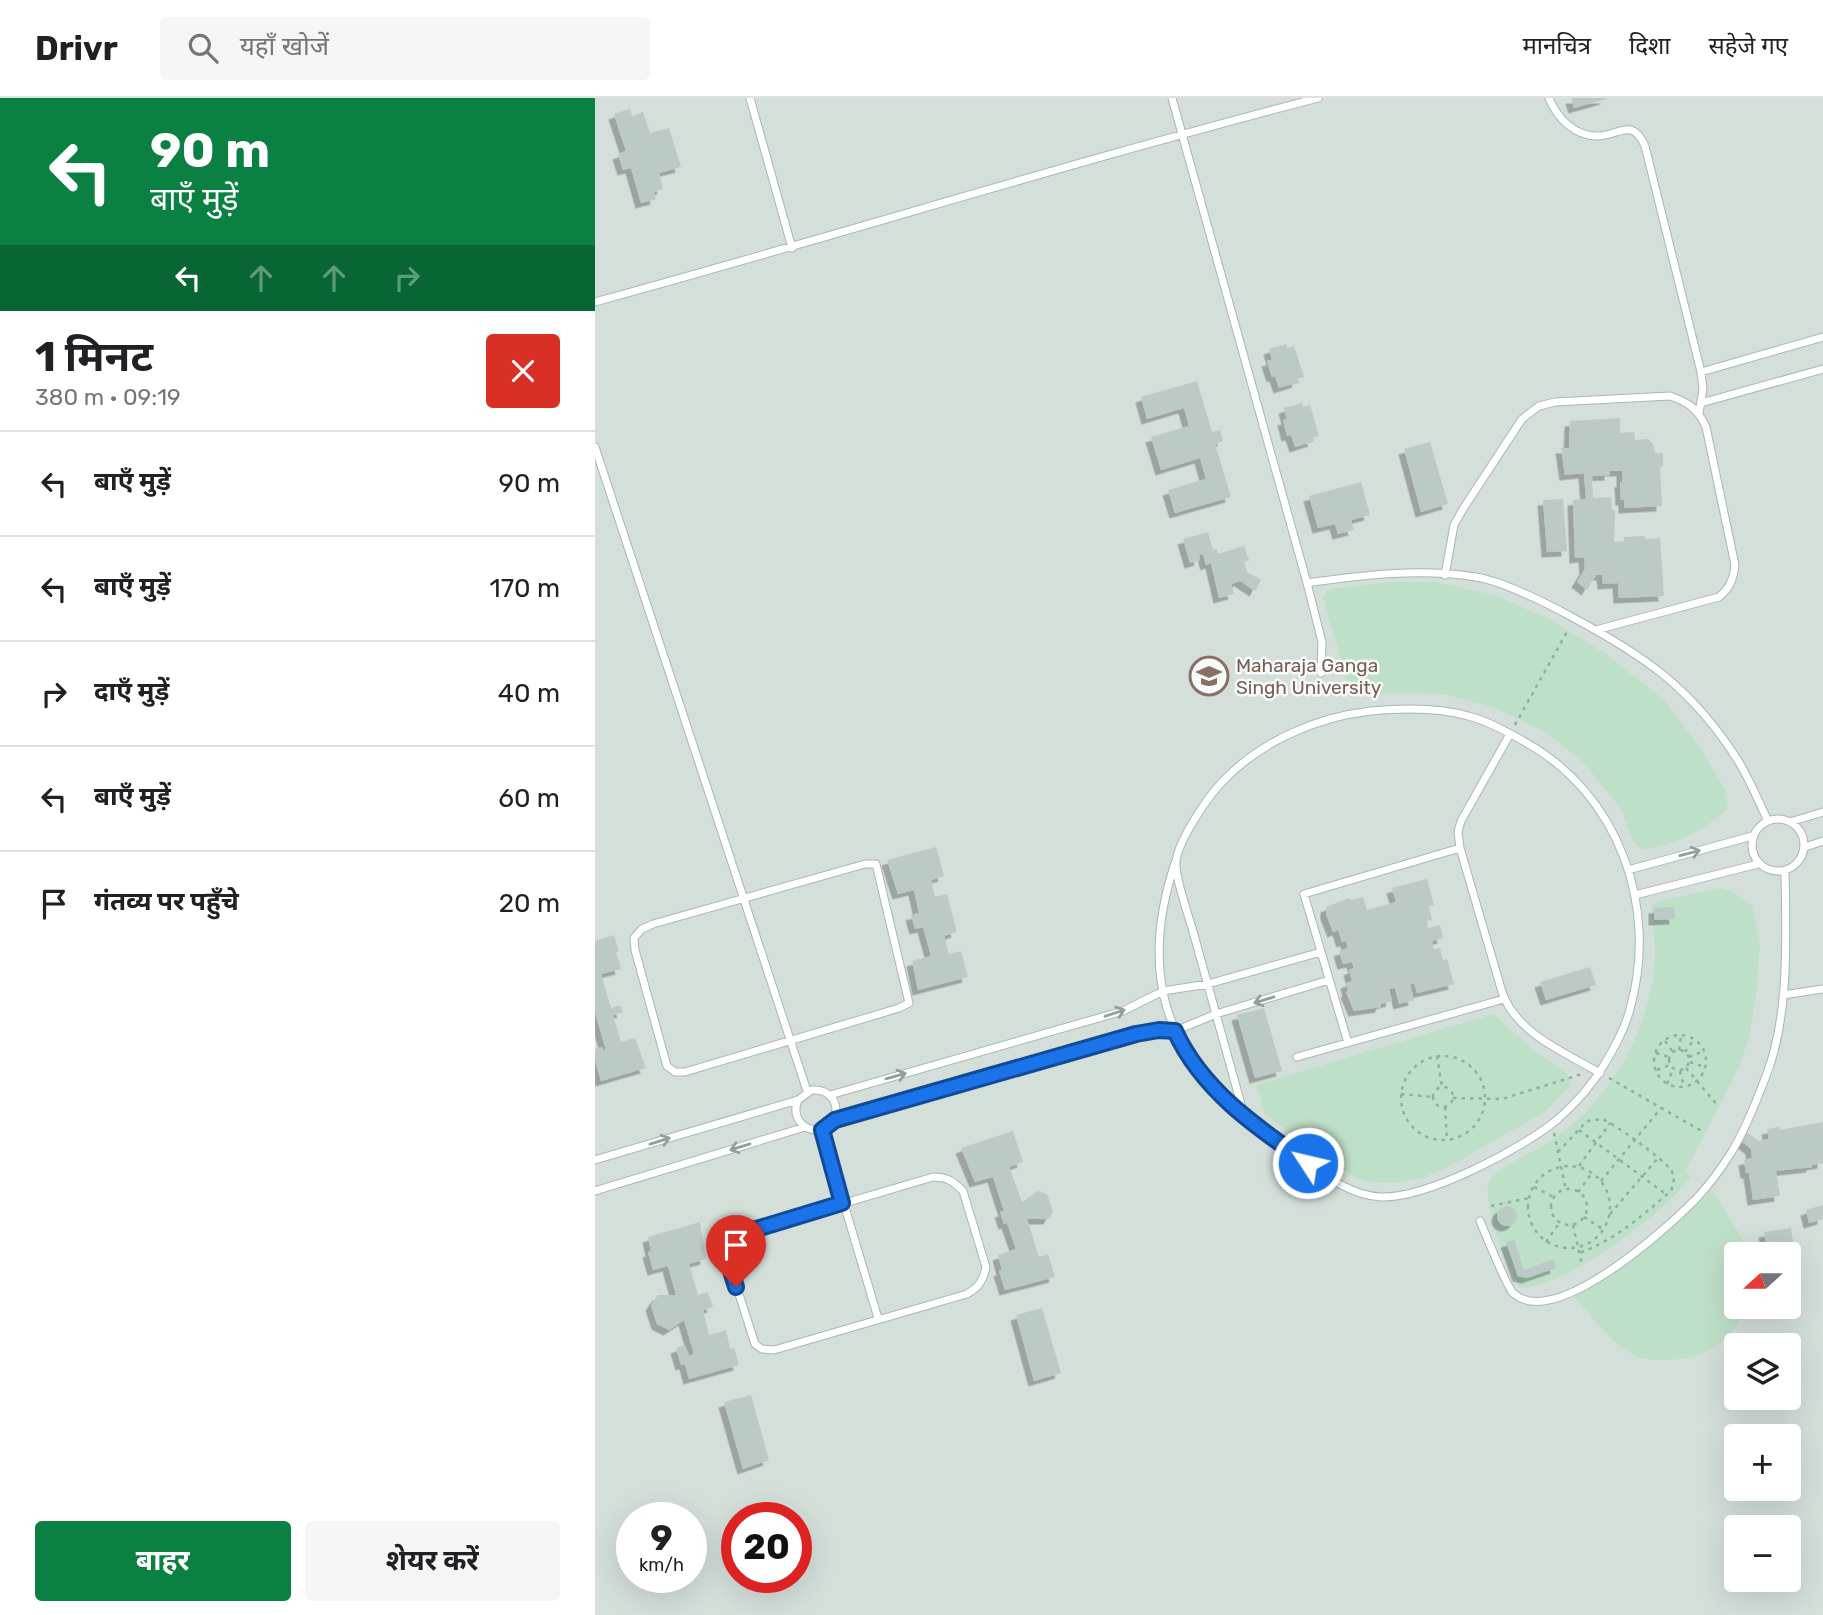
<!DOCTYPE html>
<html lang="hi">
<meta charset="utf-8">
<style>
:root{--surface:#fff;--page:#f6f6f6;--text:#202124;--muted:#757577;--line:#e0e0e0;--accent:#0b8043}
body{margin:0;font-family:Rubik,"Noto Sans Devanagari",sans-serif;background:var(--page);color:var(--text);height:100vh;display:flex;flex-direction:column;font-size:26px;white-space:nowrap}
*{box-sizing:border-box;margin:0}
p{font-size:23px;color:var(--muted)}
.icon{flex:none;width:38px;height:38px;fill:none;stroke:currentColor;stroke-width:2;stroke-linecap:round;stroke-linejoin:round}
.map{position:relative;flex:1;overflow:hidden}
.side{display:flex;flex-direction:column;background:var(--surface);width:595px}
.side>*{flex:none}
.top-card{background:#0b8043;color:#fff;overflow:hidden}
.needle{width:46px;rotate:249deg}
.controls{position:absolute;left:1129px;top:1144px;display:grid;gap:14px}
.controls a{display:grid;place-items:center;width:77px;height:77px;border-radius:7px;background:var(--surface);box-shadow:0 7px 28px #0002;font-size:35px}
.speed{position:absolute;left:21px;top:1404px;display:flex;gap:14px;font-size:35px;font-weight:700;text-align:center}
.speed>*{display:grid;place-content:center;width:91px;height:91px;border-radius:50%;background:var(--surface);box-shadow:0 7px 28px #0002;line-height:1}
.speed small{font-size:18px;font-weight:400}
.speed .limit{border:10px solid #d22;background:#fff;color:#111}
.pin{position:absolute;display:grid;place-items:center;width:60px;height:60px;color:#fff;margin:-72px -30px;border-radius:50% 50% 50% 0;rotate:-45deg;box-shadow:0 0 7px #0007}
.pin .icon{rotate:45deg}
.me{position:absolute;width:77px;margin:-38px;rotate:305deg;stroke-linejoin:round;filter:drop-shadow(0 0 5px #0008)}
.turn{display:flex;align-items:center;gap:24px;height:147px;padding:0 35px;font-size:32px}
.turn .icon{width:91px;height:91px;stroke-width:2.5}
.turn b{display:block;font-size:49px;line-height:60px}
.lanes{display:flex;align-items:center;height:66px;padding:0 35px;background:#0003;justify-content:center;gap:35px;direction:ltr}
.lanes .off{opacity:.35}
.round{display:grid;place-items:center;flex:none;width:74px;height:74px;border-radius:7px;background:var(--page)}
.headline{display:flex;align-items:center;justify-content:space-between;height:119px;padding:0 35px}
h1{font-size:42px;font-weight:700;line-height:52px}
.action{display:flex;gap:14px;margin-top:auto;padding:14px 35px}
.action a{flex:1;height:80px;border-radius:7px;background:var(--accent);color:#fff;font-size:28px;font-weight:700;line-height:80px;text-align:center}
.action a+a{background:var(--page);color:var(--text)}
ul{padding:0;list-style:none}
li{display:flex;align-items:center;gap:21px;height:105px;padding:0 35px;border-top:2px solid var(--line)}
li div{flex:1}
li b{display:block;font-size:26px}
li em{font-style:normal}
header{display:flex;align-items:center;gap:42px;box-sizing:border-box;height:98px;padding:0 35px;background:var(--surface);border-bottom:2px solid var(--line)}
header strong{font-size:33px}
nav{display:flex;gap:38px;margin-inline-start:auto;font-size:24px}
.search{width:490px;height:63px;background:var(--page);display:flex;align-items:center;gap:18px;box-sizing:border-box;padding:0 24px;border-radius:7px;color:var(--muted);font-size:26px}
main{display:flex;flex:1;min-height:0}
.map>svg:first-child{display:block}
.built{fill:#d4dfda;fill-rule:evenodd}
.green{fill:#bfe0c8}
.building{fill:#bbcac4;filter:url(#shadow)}
.lines{fill:none;stroke-linecap:round;stroke-linejoin:round}
.lane-casing{stroke:#a8b8b2;stroke-width:9}
.path{stroke:#86b3a5;stroke-width:2.5;stroke-dasharray:3.5 5;stroke-linecap:butt}
.lane{stroke:#fff;stroke-width:7}
.oneway{stroke:#92a09c}
.route-casing{stroke:#114b97;stroke-width:18}
.route{stroke:#1a73e8;stroke-width:12}
.labels{text-anchor:middle;stroke-width:5;stroke-linejoin:round;paint-order:stroke}
.education-label{font-size:19px;fill:#785e54;stroke:#f7fbf9;text-anchor:start}
</style>
<header>
<strong>Drivr</strong>
<div class="search"><svg class="icon" aria-label="search" viewBox="0 0 24 24"><circle cx="10" cy="10" r="6"/><path d="M15 15l6 6"/></svg>यहाँ खोजें</div>
<nav><a>मानचित्र</a><a>दिशा</a><a>सहेजे गए</a></nav>
</header>
<main>
<section class="side">
<div class="top-card">
<div class="turn"><svg class="icon" aria-label="left" viewBox="0 0 24 24"><path d="M17 20v-9H6M10 6l-5 5 5 5"/></svg><div><b>90 m</b>बाएँ मुड़ें</div></div>
<div class="lanes"><svg class="icon" aria-label="left" viewBox="0 0 24 24"><path d="M17 20v-9H6M10 6l-5 5 5 5"/></svg><svg class="icon off" aria-label="ahead" viewBox="0 0 24 24"><path d="M12 20V5M6 11l6-6 6 6"/></svg><svg class="icon off" aria-label="ahead" viewBox="0 0 24 24"><path d="M12 20V5M6 11l6-6 6 6"/></svg><svg class="icon off" aria-label="right" viewBox="0 0 24 24"><path d="M7 20v-9h11M14 6l5 5-5 5"/></svg></div>
</div>
<div class="headline"><div><h1>1 मिनट</h1><p>380 m · 09:19</p></div><a class="round" style="background:#d93025;color:#fff"><svg class="icon" aria-label="close" viewBox="0 0 24 24"><path d="M6 6l12 12M18 6L6 18"/></svg></a></div>
<ul>
<li><svg class="icon" aria-label="left" viewBox="0 0 24 24"><path d="M17 20v-9H6M10 6l-5 5 5 5"/></svg><div><b>बाएँ मुड़ें</b></div><em>90 m</em></li>
<li><svg class="icon" aria-label="left" viewBox="0 0 24 24"><path d="M17 20v-9H6M10 6l-5 5 5 5"/></svg><div><b>बाएँ मुड़ें</b></div><em>170 m</em></li>
<li><svg class="icon" aria-label="right" viewBox="0 0 24 24"><path d="M7 20v-9h11M14 6l5 5-5 5"/></svg><div><b>दाएँ मुड़ें</b></div><em>40 m</em></li>
<li><svg class="icon" aria-label="left" viewBox="0 0 24 24"><path d="M17 20v-9H6M10 6l-5 5 5 5"/></svg><div><b>बाएँ मुड़ें</b></div><em>60 m</em></li>
<li><svg class="icon" aria-label="arrive" viewBox="0 0 24 24"><path d="M6 21V4h12l-3 4 3 4H6"/></svg><div><b>गंतव्य पर पहुँचे</b></div><em>20 m</em></li>
</ul>
<div class="action"><a>बाहर</a><a>शेयर करें</a></div>
</section>
<div class="map">
<svg width="1228" height="1517" viewBox="0 0 1228 1517">
<defs>
<filter id="shadow"><feDropShadow dx="-5.5" dy="5.5" stdDeviation="0" flood-color="#0004"/></filter>
</defs>
<rect width="100%" height="100%" fill="#e6efeb"/>
<path class="built" d="M0 0H1228V1517H0ZM1141 1157H1194V1209H1141ZM1141 1248H1194V1300H1141ZM1141 1339H1194V1391H1141ZM37 1419H96V1479H37ZM142 1419H201V1479H142ZM1141 1430H1194V1482H1141Z"/>
<path class="green" d="M792 484H841L900 497 954 521 1011 556 1069 602 1105 650 1130 692 1133 710C1109 734 1080 746 1046 752L1038 743 1026 711 988 664 950 634 898 609 848 596 796 595 768 598 759 595 752 582 728 500 731 494 737 491Z
M1125 790 1136 793 1157 808 1165 844 1162 890 1154 941 1142 973 1090 1074 1096 1078C1075 1112 966 1193 925 1189 913 1175 887 1101 894 1084 900 1070 946 1050 960 1040 1014 1002 1052 937 1059 871 1060 861 1060 849 1059 839 1059 828 1055 819 1057 807L1064 803Z
M898 916 940 953 969 972 976 983 975 988 950 1014 855 1068 830 1079 805 1084H775L761 1080 670 1017 661 987Z
M1117 1092 1144 1135 1152 1157H1141V1209H1151C1137 1246 1110 1261 1071 1262 1061 1262 1049 1262 1039 1257 1014 1244 996 1216 977 1197 1027 1166 1075 1134 1117 1092Z"/>
<path class="building" d="M976 0H1011V1L979 10Z
M35 11 37 18 48 14 55 35 74 30 86 69 64 75 68 91 59 94 61 101 46 105 36 70 28 72 23 56 31 53 19 16Z
M691 246 692 250 699 248 709 279 702 281 703 284 684 290 680 278 677 279 672 263 677 262 674 251Z
M602 283 617 334 625 332 628 343 620 346 636 399 580 415 573 392 611 381 605 360 566 372 556 339 594 328 589 310 552 321 546 299Z
M707 305 708 309 715 307 724 338 717 340 719 343 700 349 696 337 692 338 688 322 692 321 689 310Z
M1025 320V335L1039 334 1040 342 1053 341 1058 346 1060 355H1068V369H1065L1067 408 1029 410V402H1026L1025 384H1027V373H1015V377L997 378 998 400 1016 399 1017 412H1020L1019 444 1029 443V439L1050 438V441L1065 440 1069 498 1024 500 1023 485 1008 486 1007 477H1001L992 492 982 484 990 471 989 459 980 460 978 402 991 401 989 375 970 377 966 350H974L975 323Z
M835 344 853 406 826 414 809 351Z
M766 384 775 417 756 422 759 432 743 436 740 426 723 430 714 398Z
M968 401 972 453 952 454 948 402Z
M613 434 618 452 622 451 623 456 649 448 654 462 649 464 652 474 666 482 660 493 645 483 636 486 639 496 624 500 616 465 611 467 608 456 604 457 605 462 595 465 588 441Z
M341 749 349 778 336 782 340 799 352 796 362 834 349 838 354 856 366 853 373 879 323 892 317 863 336 858 328 829 320 831 316 817 324 815 319 792 303 796 292 762Z
M832 781 839 807 834 808 837 822 832 823 833 830 845 827 848 840 837 843 839 851 845 850 848 862 852 861 859 886 822 895 819 885 815 886 819 902 804 906 800 890 794 891 797 903 786 906V909L759 913 751 894 753 893 751 885 757 883 754 872 759 870 757 864 748 866 744 853 753 850 751 843 747 844 743 832 738 834 731 816V809L754 800 755 802 768 799 772 812 801 804 797 790Z
M1079 809 1080 821 1059 822V810Z
M19 837 24 853 21 854 26 871 6 876 16 910 25 907 28 914 18 917 26 944 40 940 51 970 6 983 0 962V951L7 949 9 953 11 952 0 914V843Z
M995 869 1001 887 951 902 945 884Z
M669 910 687 973 660 980 642 917Z
M1228 1024V1065L1216 1067 1217 1069 1181 1073 1185 1098 1158 1102 1154 1075H1151L1149 1062 1157 1060 1156 1051 1145 1042 1151 1033 1163 1043 1174 1041 1172 1031 1184 1029 1185 1032Z
M418 1033 428 1064 414 1069 427 1104 443 1093 452 1096 458 1113 454 1121H432L444 1159 453 1156 460 1179 410 1192 404 1173 407 1172 403 1157 421 1151 412 1125 409 1126 405 1114 409 1113 398 1079 380 1084 366 1050Z
M1228 1107V1121L1214 1125 1211 1112Z
M902 1118a10 10 0 1 1 20 0a10 10 0 1 1-20 0Z
M105 1124 111 1161 94 1166 103 1197 113 1194 118 1209 108 1212 114 1237 131 1232 135 1251 139 1250 144 1267 94 1281 90 1266 86 1267 81 1250 90 1247 94 1258 99 1256 89 1222 74 1232 62 1226 56 1207 63 1197H81L73 1168 58 1172 53 1154 56 1153 53 1139Z
M1196 1130 1201 1163 1194 1164V1157H1173L1169 1134Z
M919 1142 929 1172 959 1161 961 1170 932 1180 923 1178 911 1144Z
M447 1210 466 1275 439 1283 421 1217Z
M156 1297 174 1362 148 1371 129 1304Z"/>
<g class="lines">
<defs>
<path id="lane" d="M155 0 197 150
M577 0 712 485 727 544 726 575
M954 0C962 20 980 39 1004 38 1025 37 1037 19 1050 48L1106 274 1108 291 1104 315
M0 204C241 138 480 63 723 0
M1106 274 1228 239
M1106 305 1228 271
M0 349 212 993
M850 477 859 427 868 411 927 321 944 308 960 304 1075 298C1093 304 1103 311 1111 329L1140 467C1138 482 1135 490 1124 499L1001 532
M712 485C768 477 825 470 881 479 910 484 949 504 975 518 1048 557 1096 589 1142 661 1154 680 1163 702 1173 723
M915 636 866 723 863 734 865 750 907 894C921 935 969 954 1005 975
M1157 747a26 26 0 1 1 52 0a26 26 0 1 1-52 0Z
M1195 724 1228 714
M1210 749 1228 743
M580 765C554 843 557 916 611 983 634 1012 670 1035 700 1056 726 1074 752 1097 786 1099 833 1100 927 1051 963 1021 980 1006 997 987 1009 967 1019 950 1030 931 1035 911 1064 809 1024 696 930 644 912 634 893 623 873 618 843 609 808 610 776 613 721 619 665 644 627 684 612 700 579 748 581 768 582 787 594 818 599 837 616 897 632 957 649 1017
M270 766H281L314 905 304 910 90 974H80L72 968 40 852 39 840 47 831 58 826Z
M1033 772 1157 738
M1040 797 1163 766
M1188 897 1228 891
M753 945 709 796 865 750
M702 959 909 901
M235 997 528 913 568 893 613 886 726 854
M240 1022 541 936 564 932 580 933 621 916 734 882
M227 1032 283 1220
M0 1062 203 1002 217 992C243 990 250 1021 227 1032 208 1034 196 1019 203 1002
M338 1079C352 1079 358 1083 368 1093L391 1169C388 1183 384 1189 372 1196L179 1252 167 1251 160 1246 134 1165C133 1152 134 1144 145 1136Z
M0 1093 210 1029
M885 1123C890 1135 912 1189 918 1195 960 1233 1072 1130 1101 1101 1113 1088 1126 1071 1136 1055 1149 1034 1162 1002 1171 978 1195 917 1191 837 1190 773"/>
</defs>
<use href="#lane" class="lane-casing"/>
<path class="path" d="M920 627 973 532
M1059 963a26 26 0 1 1 52 0a26 26 0 1 1-52 0Z
M1070 943 1078 954
M1074 962a10 10 0 1 1 20 0a10 10 0 1 1-20 0Z
M1084 952 1086 938
M1090 954 1099 941
M1061 955 1074 959
M806 1000a42 42 0 1 1 84 0a42 42 0 1 1-84 0Z
M842 958 847 989
M1094 959 1109 953
M1095 964 1110 969
M1091 970 1124 1009
M1062 972 1075 967
M1085 973 1089 989
M1014 980 1110 1035
M1072 986 1078 971
M838 999a10 10 0 1 1 20 0a10 10 0 1 1-20 0Z
M806 996 838 999
M858 1000 907 1001 987 976
M850 1009 852 1042
M984 1032 1072 1097
M959 1035 971 1092
M963 1054 992 1023 1007 1021C1020 1026 1068 1061 1076 1072 1080 1078 1079 1086 1076 1093 1048 1117 1019 1143 984 1155
M933 1109a41 41 0 1 1 82 0a41 41 0 1 1-82 0Z
M984 1068 1015 1025
M1006 1083 1066 1010
M939 1089 960 1100
M956 1109a18 18 0 1 1 36 0a18 18 0 1 1-36 0Z
M983 1094 997 1075
M896 1108 934 1100
M1015 1116 1063 1060
M989 1119 1009 1132
M978 1127 987 1167
M951 1144 965 1124"/>
<use href="#lane" class="lane"/>
</g>
<defs><path id="oneway-shaft" d="M-6 0H5M1.5-3L5.5 0L1.5 3" fill="none" stroke-width="1.6" stroke-linecap="round" stroke-linejoin="round" transform="scale(1.75)"/></defs>
<g class="oneway">
<use href="#oneway-shaft" transform="translate(1095 755) rotate(-15)"/>
<use href="#oneway-shaft" transform="translate(669 902) rotate(163)"/>
<use href="#oneway-shaft" transform="translate(520 915) rotate(-18)"/>
<use href="#oneway-shaft" transform="translate(301 978) rotate(-16)"/>
<use href="#oneway-shaft" transform="translate(65 1043) rotate(-17)"/>
<use href="#oneway-shaft" transform="translate(145 1049) rotate(163)"/>
</g>
<g class="lines">
<defs>
<path id="route" d="M141 1189C135 1169 126 1150 145 1136L247 1105 227 1032 240 1022 541 936 564 932 580 933C607 992 661 1029 713 1065"/>
</defs>
<use href="#route" class="route-casing"/>
<use href="#route" class="route"/>
</g>
<defs>
<symbol id="university-ring" viewBox="-11 -11 22 22"><circle r="9.5" fill="#f7fbf9" stroke="#8d6e63" stroke-width="1.5"/><path d="M0-5L7-2L0 1L-7-2ZM-4 1L0 2.5L4 1V4Q0 6-4 4Z" fill="#8d6e63"/></symbol>
</defs>
<g fill-rule="evenodd">
<use href="#university-ring" x="592" y="556" width="44" height="44"/>
</g>
<g class="labels">
<g class="education-label">
<text x="641" y="574">Maharaja Ganga<tspan x="641" dy="22">Singh University</tspan></text>
</g>
</g>
</svg>
<div class="controls">
<a><svg class="needle" viewBox="-14 -14 28 28"><path d="M0-13l5 13h-10z" fill="#e53935"/><path d="M0 13l5-13h-10z" fill="#757577"/></svg></a>
<a><svg class="icon" aria-label="layers" viewBox="0 0 24 24"><path d="M12 4l9 5-9 5-9-5zM3 14l9 5 9-5"/></svg></a>
<a>+</a>
<a>−</a>
</div>
<div class="speed"><div>9<small>km/h</small></div><div class="limit">20</div></div>
<div class="pin" style="left:141px;top:1189px;background:#d93025"><svg class="icon" aria-label="arrive" viewBox="0 0 24 24"><path d="M6 21V4h12l-3 4 3 4H6"/></svg></div>
<svg class="me" style="left:713px;top:1065px" viewBox="-20 -20 40 40"><circle r="17" fill="#1a73e8" stroke="#fff" stroke-width="3"/><path d="M0-11L8 9 0 5-8 9z" fill="#fff"/></svg>
</div>
</main>
